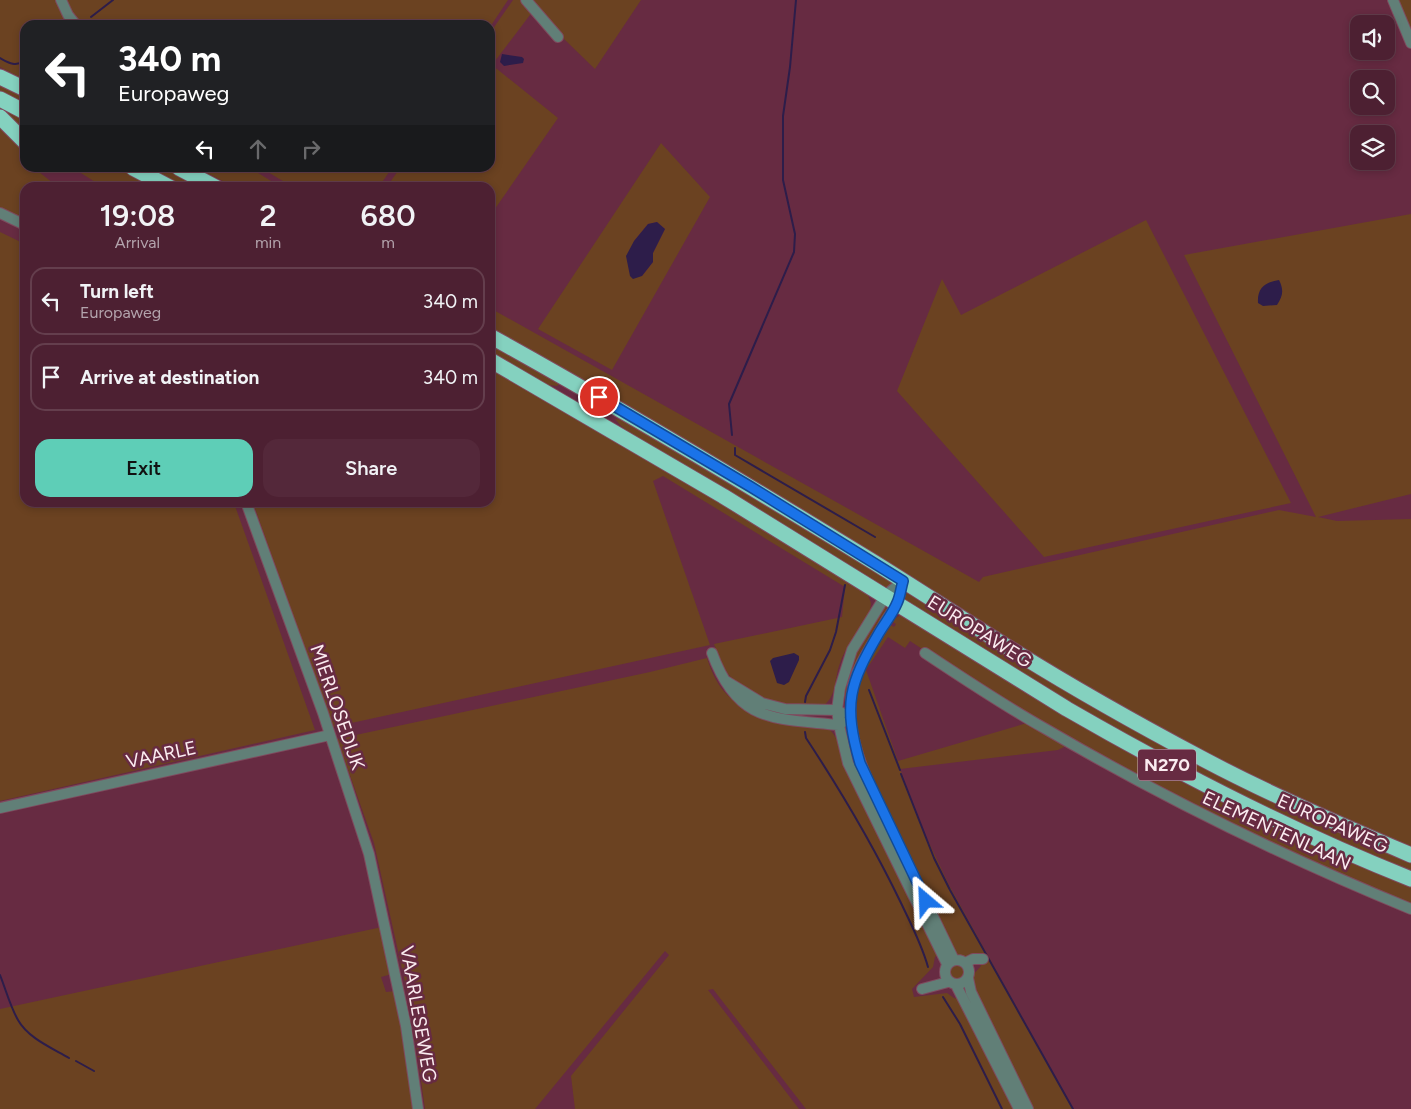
<!DOCTYPE html>
<style>
:root{--surface:#4d2032;--page:#54283a;--text:#f1f3f6;--muted:#b3a3ac;--line:#643e4d;--accent:#5eceb7}
body{margin:0;font-family:Figtree,sans-serif;background:var(--page);color:var(--text);height:100vh;display:flex;flex-direction:column;font-size:19px;white-space:nowrap}
*{box-sizing:border-box;margin:0}
p{font-size:16px;color:var(--muted)}
.icon{flex:none;width:28px;height:28px;fill:none;stroke:currentColor;stroke-width:2;stroke-linecap:round;stroke-linejoin:round}
.map{position:relative;flex:1;overflow:hidden}
.sheet{position:absolute;left:20px;top:182px;width:475px;height:325px;display:flex;flex-direction:column;background:var(--surface);border-radius:15px;box-shadow:0 2px 8px #0003,0 0 0 1px var(--line)}
.sheet>*{flex:none}
.banner{position:absolute;left:20px;top:20px;width:475px;height:152px;border-radius:15px;box-shadow:0 2px 8px #0003,0 0 0 1px var(--line);background:#202124;color:#fff;overflow:hidden}
.tools{position:absolute;left:1350px;top:15px;display:grid;gap:10px}
.tools a{display:grid;place-items:center;width:45px;height:45px;border-radius:10px;background:var(--surface);box-shadow:0 2px 8px #0003,0 0 0 1px var(--line);font-size:25px}
.pin{position:absolute;display:grid;place-items:center;width:42px;height:42px;color:#fff;margin:-21px;border:2px solid #fff;border-radius:50%;box-shadow:0 1px 5px #0007}
.me{position:absolute;width:55px;margin:-28px;rotate:334deg;stroke-linejoin:round;filter:drop-shadow(0 0 4px #0008)}
.turn{display:flex;align-items:center;gap:18px;height:105px;padding:0 15px;font-size:22px}
.turn .icon{width:65px;height:65px;stroke-width:2.5}
.turn b{display:block;font-size:35px;line-height:42px}
.lanes{display:flex;align-items:center;height:48px;padding:0 15px;background:#0003;justify-content:center;gap:25px;direction:ltr}
.lanes .off{opacity:.35}
.eta{display:flex;justify-content:space-evenly;align-items:center;height:85px;text-align:center}
.eta b{font-size:30px;font-weight:600;line-height:35px}
.cta{display:flex;gap:10px;margin-top:auto;padding:10px 15px}
.cta a{flex:1;height:58px;border-radius:15px;background:var(--accent);color:#111;font-size:20px;font-weight:600;line-height:58px;text-align:center}
.cta a+a{background:var(--page);color:var(--text)}
ul{padding:0;list-style:none}
li{display:flex;align-items:center;gap:15px;height:68px;margin:0 10px 8px;padding:0 5px;border:2px solid var(--line);border-radius:15px}
li div{flex:1}
li b{display:block;font-size:19px}
li em{font-style:normal}
.map>svg:first-child{display:block}
.green{fill:#6b4221;fill-rule:evenodd}
.water{fill:#2d1d4a}
.lines{fill:none;stroke-linecap:round;stroke-linejoin:round}
.stream{stroke:#2d1d4a;stroke-width:2}
.minor-casing{stroke:#7f4a5e;stroke-width:12}
.highway-casing{stroke:#7f4a5e;stroke-width:17}
.minor{stroke:#617f77;stroke-width:10}
.highway{stroke:#84d1bf;stroke-width:15}
.route-casing{stroke:#114b97;stroke-width:12}
.route{stroke:#1a73e8;stroke-width:9}
.labels{text-anchor:middle;stroke-width:5;stroke-linejoin:round;paint-order:stroke}
.shield{fill:#672b42;stroke:#cfb2bc;stroke-width:1}
.shield-label{font-size:18px;font-weight:bold;fill:#fbecf0}
.street-label{font-size:19px;fill:#fbecf0;stroke:#672b42}
</style>
<div class="map">
<svg width="1411" height="1109" viewBox="0 0 1411 1109">
<rect width="100%" height="100%" fill="#672b42"/>
<path class="green" d="M0 0H508L490 27V25H25V80L0 67Z
M513 0H641L595 69 564 39 536 7 492 65 558 118 490 216V188H386L400 168H490V33Z
M1397 0H1411V34Z
M0 79 25 92V108L0 95Z
M0 107 25 120V137L0 113Z
M0 119 23 145 25 150V168H34L58 187 25 188V221L0 208Z
M661 143 710 197 612 370 538 329ZM657 222 665 229 653 253V262L642 276 634 241 648 224Z
M73 168H118L156 187H103Z
M142 168H172L210 187H180Z
M196 168H250L281 187H235Z
M261 168H392L378 188 293 187Z
M1411 214V494L1318 517 1337 521 1411 519V848C1342 818 1274 788 1208 754 1108 704 1015 642 920 583 778 495 636 408 490 327V308L979 582 983 577 1279 510 1316 517 1184 255Z
M1146 220 1291 503 1044 557 897 391 942 279 961 315Z
M0 232 25 244V502L234 503 315 730 0 801Z
M490 339 552 378 559 384 557 386 549 385 544 383 542 385 490 355Z
M490 368 703 492 868 595 871 603 870 611C861 630 845 645 839 666 835 678 836 697 824 705H775L737 684 728 674 721 662 714 644 842 617 845 587 663 476 653 481 710 645 333 727 253 503 490 502Z
M615 419 623 420 631 423 893 582 887 591 627 434V431L621 426Z
M906 592 997 650 1411 860V874L1335 842 1120 734 901 600Z
M883 606 887 608 860 654 846 696H843L852 660Z
M899 616H905C986 666 1066 719 1150 765 1234 811 1323 848 1411 886V906L1184 803 971 681 910 641 905 648 888 637 866 670 898 761 1027 723 1068 745 1058 750 900 769 923 830 949 885 1073 1109H1030L971 987 972 976 981 966 975 957 964 958 957 955 877 798 856 737 855 693 863 666 889 624 894 627 896 624 891 621Z
M707 658C718 693 733 704 766 717 775 720 785 725 795 726 806 727 823 723 831 731 841 741 844 765 850 777 879 836 909 894 939 953L935 957 933 967 912 989 914 997 947 993 954 998 959 999 1017 1109H806L713 989 708 990 799 1109H575L571 1076 669 955 665 951 535 1109H425L411 1009 374 843 337 739 650 672Z
M382 927 392 974 381 977 386 992 396 991 417 1109H0V1009Z
M948 973a8 8 0 1 1 16 0a8 8 0 1 1-16 0Z"/>
<path class="water" d="M502 54 522 57 524 59 523 63 504 66 500 62Z
M657 222 665 229 653 253V262L642 276 633 279 630 276 626 256 634 241 648 224Z
M1279 280C1284 290 1283 296 1277 305L1263 306 1258 303C1257 288 1265 282 1279 280Z
M794 653 799 656V660L789 682 784 685 777 683 770 661 773 658Z"/>
<g class="lines">
<path class="stream" d="M91 17 113 0
M0 58C9 63 15 67 25 61
M732 435 729 404 794 252 795 234 783 180V116L790 67 796 0
M735 448V455L875 537
M869 690 900 770
M805 702 806 696 830 650 836 632 845 585
M805 732 806 738C841 791 873 845 901 903 911 924 922 945 928 967
M901 774 934 858 950 890 1073 1109
M0 975C6 990 10 1006 18 1020 28 1038 52 1048 69 1058
M943 997 960 1024 1002 1109
M76 1061 94 1071"/>
<defs>
<path id="minor" d="M61 0 68 15 76 25
M526 0 558 37
M1393 0 1411 43
M0 213 25 225
M246 502 323 713 369 854 406 1026 418 1109
M903 581 886 595 852 650 840 688 837 710 839 725 848 763 947 964
M903 581C901 588 900 597 897 603 895 609 890 614 887 619 879 633 870 647 862 662 841 702 852 745 869 783L954 960
M712 653C738 724 774 718 839 725L843 722
M925 653C964 679 1003 705 1044 728 1162 797 1284 857 1411 909
M726 681 762 703 785 709 837 710 842 713
M0 808 330 735
M945 972a12 12 0 1 1 24 0a12 12 0 1 1-24 0Z
M965 963 973 959H983
M968 978 971 992 1028 1109
M956 985 1019 1109
M922 989 948 982"/>
<path id="highway" d="M0 77 25 89
M0 99 25 112
M0 117 25 142
M133 168 171 188
M179 168 217 188
M490 336C620 408 748 485 875 563 920 591 964 620 1009 648 1073 688 1137 724 1203 759 1271 795 1341 825 1411 855
M490 360 723 496 1067 709C1178 773 1292 832 1411 879"/>
</defs>
<use href="#minor" class="minor-casing"/>
<use href="#highway" class="highway-casing"/>
<use href="#minor" class="minor"/>
<use href="#highway" class="highway"/>
</g>
<g class="lines">
<defs>
<path id="route" d="M599 397 751 487 903 581C901 588 900 597 897 603 893 613 885 623 879 633 849 684 843 704 860 763L926 901"/>
</defs>
<use href="#route" class="route-casing"/>
<use href="#route" class="route"/>
</g>
<g class="labels">
<rect class="shield" x="1138" y="749.5" width="58" height="31" rx="4"/>
<g class="shield-label">
<text x="1167" y="771">N270</text>
</g>
<g class="street-label">
<text transform="translate(980 631) rotate(32)" y="7">EUROPAWEG</text>
<text transform="translate(338 707) rotate(71)" y="7">MIERLOSEDIJK</text>
<text transform="translate(161 754) rotate(-12)" y="7">VAARLE</text>
<text transform="translate(1333 823) rotate(24)" y="7">EUROPAWEG</text>
<text transform="translate(1277 830) rotate(25)" y="7">ELEMENTENLAAN</text>
<text transform="translate(419 1014) rotate(80)" y="7">VAARLESEWEG</text>
</g>
</g>
</svg>
<div class="tools">
<a><svg class="icon" aria-label="sound" viewBox="0 0 24 24"><path d="M4 9h4l5-4v14l-5-4H4zM17 9q2 3 0 6"/></svg></a>
<a><svg class="icon" aria-label="search" viewBox="0 0 24 24"><circle cx="10" cy="10" r="6"/><path d="M15 15l6 6"/></svg></a>
<a><svg class="icon" aria-label="layers" viewBox="0 0 24 24"><path d="M12 4l9 5-9 5-9-5zM3 14l9 5 9-5"/></svg></a>
</div>
<div class="pin" style="left:599px;top:397px;background:#d93025"><svg class="icon" aria-label="arrive" viewBox="0 0 24 24"><path d="M6 21V4h12l-3 4 3 4H6"/></svg></div>
<svg class="me" style="left:926px;top:901px" viewBox="-20 -20 40 40"><path d="M0-17L14 15 0 8-14 15z" fill="#1a73e8" stroke="#fff" stroke-width="4"/></svg>
<div class="banner">
<div class="turn"><svg class="icon" aria-label="left" viewBox="0 0 24 24"><path d="M17 20v-9H6M10 6l-5 5 5 5"/></svg><div><b>340 m</b>Europaweg</div></div>
<div class="lanes"><svg class="icon" aria-label="left" viewBox="0 0 24 24"><path d="M17 20v-9H6M10 6l-5 5 5 5"/></svg><svg class="icon off" aria-label="ahead" viewBox="0 0 24 24"><path d="M12 20V5M6 11l6-6 6 6"/></svg><svg class="icon off" aria-label="right" viewBox="0 0 24 24"><path d="M7 20v-9h11M14 6l5 5-5 5"/></svg></div>
</div>
<section class="sheet">
<div class="eta">
<div><b>19:08</b><p>Arrival</p></div>
<div><b>2</b><p>min</p></div>
<div><b>680</b><p>m</p></div>
</div>
<ul>
<li><svg class="icon" aria-label="left" viewBox="0 0 24 24"><path d="M17 20v-9H6M10 6l-5 5 5 5"/></svg><div><b>Turn left</b><p>Europaweg</p></div><em>340 m</em></li>
<li><svg class="icon" aria-label="arrive" viewBox="0 0 24 24"><path d="M6 21V4h12l-3 4 3 4H6"/></svg><div><b>Arrive at destination</b></div><em>340 m</em></li>
</ul>
<div class="cta"><a>Exit</a><a>Share</a></div>
</section>
</div>
